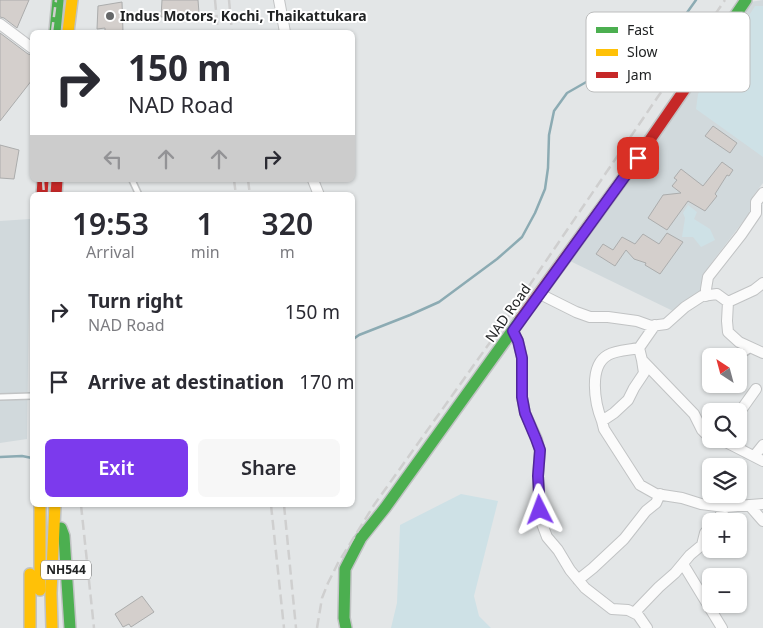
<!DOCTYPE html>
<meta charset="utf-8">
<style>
:root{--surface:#fff;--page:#f7f7f7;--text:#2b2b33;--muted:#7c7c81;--accent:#7c3aed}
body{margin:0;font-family:"Noto Sans",sans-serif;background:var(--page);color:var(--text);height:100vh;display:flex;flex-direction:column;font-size:19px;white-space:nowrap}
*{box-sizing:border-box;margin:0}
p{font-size:16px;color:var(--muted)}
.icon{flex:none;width:28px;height:28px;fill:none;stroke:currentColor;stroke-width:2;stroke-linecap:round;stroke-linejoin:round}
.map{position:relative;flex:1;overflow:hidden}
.details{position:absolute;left:30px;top:192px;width:325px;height:315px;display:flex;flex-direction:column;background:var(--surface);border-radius:8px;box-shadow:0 1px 4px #0004}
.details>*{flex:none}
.top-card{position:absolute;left:30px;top:30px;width:325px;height:152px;border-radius:8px;box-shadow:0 1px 4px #0004;background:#fff;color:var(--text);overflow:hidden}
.needle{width:32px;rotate:324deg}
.fabs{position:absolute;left:702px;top:348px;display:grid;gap:10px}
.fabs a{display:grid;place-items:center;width:45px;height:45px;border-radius:8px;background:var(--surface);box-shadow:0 1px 4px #0004;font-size:25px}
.pin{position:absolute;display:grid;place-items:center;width:42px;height:42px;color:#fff;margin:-21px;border-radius:10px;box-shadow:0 2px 8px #0006}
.me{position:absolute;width:55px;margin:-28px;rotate:357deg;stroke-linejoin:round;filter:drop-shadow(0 0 4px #0008)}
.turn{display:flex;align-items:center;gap:18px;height:105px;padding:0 15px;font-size:22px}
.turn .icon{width:65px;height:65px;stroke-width:2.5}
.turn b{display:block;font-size:35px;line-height:42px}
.lanes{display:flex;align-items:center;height:48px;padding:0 15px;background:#0003;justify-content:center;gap:25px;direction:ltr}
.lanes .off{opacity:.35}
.eta{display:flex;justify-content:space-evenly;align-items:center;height:85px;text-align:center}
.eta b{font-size:30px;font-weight:600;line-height:35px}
.cta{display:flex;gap:10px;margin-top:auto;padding:10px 15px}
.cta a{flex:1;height:58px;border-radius:8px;background:var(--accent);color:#fff;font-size:20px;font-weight:600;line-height:58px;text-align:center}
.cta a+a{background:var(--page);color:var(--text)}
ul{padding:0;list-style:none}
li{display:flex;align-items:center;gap:15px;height:70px;padding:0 15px}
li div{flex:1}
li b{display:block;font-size:19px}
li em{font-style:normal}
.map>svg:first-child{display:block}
.built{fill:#d1d9dc}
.green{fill:#cee1e6}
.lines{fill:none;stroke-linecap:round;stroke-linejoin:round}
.stream{stroke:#8cabb3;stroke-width:2.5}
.building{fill:#d4cfcc;stroke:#abacac}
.lane-casing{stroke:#c1c3c4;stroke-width:8}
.street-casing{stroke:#c1c3c4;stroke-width:12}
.fast-casing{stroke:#c1c3c4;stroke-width:14}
.slow-casing{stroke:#c1c3c4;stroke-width:14}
.jam-casing{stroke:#c1c3c4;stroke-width:14}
.lane{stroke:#fbfbfb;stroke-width:5}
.street{stroke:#fbfbfb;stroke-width:10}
.fast{stroke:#4caf50;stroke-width:11}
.slow{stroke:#ffc107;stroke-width:11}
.jam{stroke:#c62828;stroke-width:11}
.rail{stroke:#cfcfcf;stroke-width:2.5;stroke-dasharray:10 5;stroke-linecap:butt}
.route-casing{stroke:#51269a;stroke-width:12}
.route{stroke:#7c3aed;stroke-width:9}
.poi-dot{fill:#656768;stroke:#fff;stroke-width:2}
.labels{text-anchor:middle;stroke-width:4;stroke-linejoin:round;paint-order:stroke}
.shield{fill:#fff;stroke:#646566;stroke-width:1}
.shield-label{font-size:12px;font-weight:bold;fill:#212324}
.poi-label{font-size:14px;font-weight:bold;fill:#212324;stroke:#fff;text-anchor:start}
.street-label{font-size:14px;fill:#212324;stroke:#fff}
.key{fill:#fff;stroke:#bcbdbd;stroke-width:1}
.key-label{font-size:14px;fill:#212324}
</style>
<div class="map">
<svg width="763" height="628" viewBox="0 0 763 628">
<rect width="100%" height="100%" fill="#e3e6e7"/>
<path class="built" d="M763 0V183L753 196 751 211 703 274 701 292 673 311 570 261 750 2Z
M30 219 27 439 0 443V221Z"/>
<path class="green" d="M755 6H763V157L696 109 698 94 717 67Z
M688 205 697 212 694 219 710 229 715 240 701 247 693 237H682L685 218 683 213Z
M461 494 498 501 474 596 479 616 491 628H391L397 603 400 525Z"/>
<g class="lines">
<path class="stream" d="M352 340 359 335 410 315 439 302 497 259 522 237 535 213 545 189 548 168 549 135 554 111 567 93 602 73 618 57 632 50 660 47 666 42 696 0
M0 457 22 456 32 458"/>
</g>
<path class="building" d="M0 0H29L17 28 4 18 0 17Z
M162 0H198L199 13 161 17Z
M122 2 123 32H105V28L97 29 98 6Z
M0 33 28 54 32 55V80L0 121Z
M713 126 737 143 730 153 705 136Z
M0 145 19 150 14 179 0 178Z
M722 162 733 170 729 176 727 175 715 194 717 196 705 211 688 201 667 230 648 218 663 195 681 193 672 186 677 180 674 178 681 169 703 186Z
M667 233 683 242 660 274 645 265 646 263 634 259 626 250 615 266 596 254 603 244 613 250 622 237 635 244 643 234 659 244Z
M142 596 154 612 131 627 129 624 123 627 115 614Z"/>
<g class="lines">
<defs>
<path id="lane" d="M132 180 139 195
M739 357 751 349
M0 397 32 396"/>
<path id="street" d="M279 0 285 32
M0 24 32 48
M313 180 319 195
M540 294 576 312 590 317H608L637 321 651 326 666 324 685 307 702 296 717 294 728 302 727 321 728 332 739 342 763 353
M706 296V289L708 277 741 235 756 213V202L763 193
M728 302 754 290 763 283
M513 331 518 341 522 358V397L525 413 537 439 540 451 538 476 539 499 541 521 547 537 558 550 570 570 585 588 612 609 628 610 638 615 647 628
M639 348C629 350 616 350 608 355 588 366 595 404 602 421L614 413 628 400 634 388 644 373 642 360 639 348 655 325
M642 360 694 414 702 430 709 437 711 438
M739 413 756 389
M602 421 604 429 640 485 656 494 682 498 701 504 725 507 763 504
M720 439 763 461
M755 455 763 445
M749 505 763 521
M716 521 720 516 725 507
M683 564 722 628
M578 580 593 568 624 539 646 511 656 503 660 494
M634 613 659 587 675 573 690 555 702 545 705 533 711 526"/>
<path id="fast" d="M55 32 58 0
M687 86 746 0
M61 528 64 536 70 628
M346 628 344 618 345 569 361 538 385 508 520 320"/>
<path id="slow" d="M68 32 72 0
M40 505V590
M30 574V628
M52 628 51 593 55 505"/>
<path id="jam" d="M42 195 43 180
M56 195 57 180
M520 320 627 173 687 86"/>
</defs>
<use href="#lane" class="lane-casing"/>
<use href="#street" class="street-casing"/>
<use href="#fast" class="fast-casing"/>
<use href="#slow" class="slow-casing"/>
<use href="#jam" class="jam-casing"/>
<use href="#lane" class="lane"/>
<use href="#street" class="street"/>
<use href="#fast" class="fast"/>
<use href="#slow" class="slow"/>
<use href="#jam" class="jam"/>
<path class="rail" d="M215 0 218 32
M229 0 232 32
M52 32 56 0
M43 180 44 195
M234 180 236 195
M248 180 250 195
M81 505 94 628
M271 505 284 628
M284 505 296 628
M317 628 322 598 328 583 338 563 374 505 501 327 657 98 725 0"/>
</g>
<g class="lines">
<defs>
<path id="route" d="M540 510 538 476 540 450 536 439 525 413 522 397V358L518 341 513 331 638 158"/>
</defs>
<use href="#route" class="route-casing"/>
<use href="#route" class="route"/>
</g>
<circle class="poi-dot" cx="110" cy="16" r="5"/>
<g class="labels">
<rect class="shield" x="41" y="560.5" width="50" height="19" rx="4"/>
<g class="shield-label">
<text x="66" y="574">NH544</text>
</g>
<g class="poi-label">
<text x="120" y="21">Indus Motors, Kochi, Thaikattukara</text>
</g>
<g class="street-label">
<text transform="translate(508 313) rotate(-55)" y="5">NAD Road</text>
</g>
</g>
<rect x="586" y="12" width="164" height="80" rx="8" class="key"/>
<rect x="596" y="27" width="22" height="6" fill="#4caf50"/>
<rect x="596" y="49" width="22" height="7" fill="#ffc107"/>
<rect x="596" y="72" width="22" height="6" fill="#c62828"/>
<g class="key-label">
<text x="627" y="35">Fast</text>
<text x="627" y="57">Slow</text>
<text x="627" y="80">Jam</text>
</g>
</svg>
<div class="fabs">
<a><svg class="needle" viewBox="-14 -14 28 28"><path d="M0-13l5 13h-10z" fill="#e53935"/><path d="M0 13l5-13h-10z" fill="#7c7c81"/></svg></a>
<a><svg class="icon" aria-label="search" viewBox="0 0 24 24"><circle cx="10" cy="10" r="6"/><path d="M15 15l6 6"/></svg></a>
<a><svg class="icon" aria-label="layers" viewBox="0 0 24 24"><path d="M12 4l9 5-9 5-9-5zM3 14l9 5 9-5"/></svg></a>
<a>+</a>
<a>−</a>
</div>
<div class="pin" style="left:638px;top:158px;background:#d93025"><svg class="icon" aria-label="arrive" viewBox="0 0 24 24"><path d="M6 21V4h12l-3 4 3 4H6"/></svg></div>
<svg class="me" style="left:540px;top:510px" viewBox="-20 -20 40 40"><path d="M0-17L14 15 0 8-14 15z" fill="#7c3aed" stroke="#fff" stroke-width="4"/></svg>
<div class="top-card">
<div class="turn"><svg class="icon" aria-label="right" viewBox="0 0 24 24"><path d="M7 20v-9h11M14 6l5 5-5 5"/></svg><div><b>150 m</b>NAD Road</div></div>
<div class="lanes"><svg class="icon off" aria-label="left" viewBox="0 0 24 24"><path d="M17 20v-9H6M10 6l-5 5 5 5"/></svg><svg class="icon off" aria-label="ahead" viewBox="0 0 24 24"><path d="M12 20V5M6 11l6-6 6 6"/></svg><svg class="icon off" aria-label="ahead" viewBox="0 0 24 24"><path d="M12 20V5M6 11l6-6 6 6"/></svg><svg class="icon" aria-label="right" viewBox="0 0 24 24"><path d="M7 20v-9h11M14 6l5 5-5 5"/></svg></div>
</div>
<section class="details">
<div class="eta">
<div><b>19:53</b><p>Arrival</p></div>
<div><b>1</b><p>min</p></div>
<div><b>320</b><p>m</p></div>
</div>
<ul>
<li><svg class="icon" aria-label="right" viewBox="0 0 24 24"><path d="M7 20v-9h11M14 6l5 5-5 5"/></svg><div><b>Turn right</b><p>NAD Road</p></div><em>150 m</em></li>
<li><svg class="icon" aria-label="arrive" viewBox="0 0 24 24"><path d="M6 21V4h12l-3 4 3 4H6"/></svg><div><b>Arrive at destination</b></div><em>170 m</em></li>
</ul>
<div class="cta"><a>Exit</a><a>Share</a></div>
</section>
</div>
